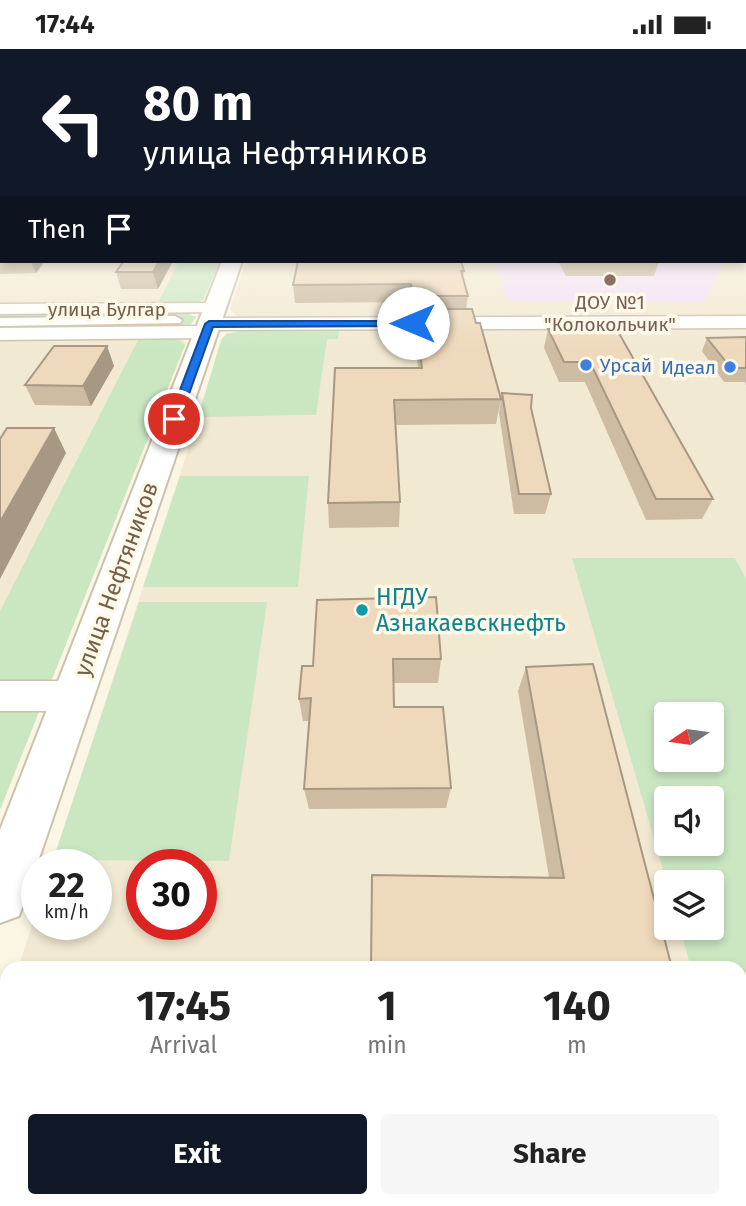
<!DOCTYPE html>
<meta charset="utf-8">
<style>
:root{--surface:#fff;--page:#f6f6f6;--text:#222;--muted:#767676;--accent:#111827}
body{margin:0;font-family:"Fira Sans",sans-serif;background:var(--page);color:var(--text);height:100vh;display:flex;flex-direction:column;font-size:26px;white-space:nowrap}
*{box-sizing:border-box;margin:0}
p{font-size:23px;color:var(--muted)}
.icon{flex:none;width:38px;height:38px;fill:none;stroke:currentColor;stroke-width:2;stroke-linecap:round;stroke-linejoin:round}
.map{position:relative;flex:1;overflow:hidden}
.drawer{position:absolute;left:0px;top:912px;width:747px;height:247px;display:flex;flex-direction:column;background:var(--surface);border-radius:21px 21px 0 0;box-shadow:0 4px 10px #0003}
.drawer>*{flex:none}
.top-card{position:absolute;left:0px;top:0px;width:747px;height:214px;box-shadow:0 4px 10px #0003;background:#111827;color:#fff;overflow:hidden}
.needle{width:46px;rotate:257deg}
.tools{position:absolute;left:654px;top:653px;display:grid;gap:14px}
.tools a{display:grid;place-items:center;width:70px;height:70px;border-radius:7px;background:var(--surface);box-shadow:0 4px 10px #0003;font-size:35px}
.speed{position:absolute;left:21px;top:800px;display:flex;gap:14px;font-size:35px;font-weight:700;text-align:center}
.speed>*{display:grid;place-content:center;width:91px;height:91px;border-radius:50%;background:var(--surface);box-shadow:0 4px 10px #0003;line-height:1}
.speed small{font-size:18px;font-weight:400}
.speed .limit{border:10px solid #d22;background:#fff;color:#111}
.pin{position:absolute;display:grid;place-items:center;width:60px;height:60px;color:#fff;margin:-30px;border:4px solid #fff;border-radius:50%;box-shadow:0 2px 7px #0007}
.me{position:absolute;width:77px;margin:-38px;rotate:270deg;stroke-linejoin:round;filter:drop-shadow(0 0 5px #0008)}
.turn{display:flex;align-items:center;gap:24px;height:147px;padding:0 28px;font-size:32px}
.turn .icon{width:91px;height:91px;stroke-width:2.5}
.turn b{display:block;font-size:49px;line-height:60px}
.then{display:flex;align-items:center;height:66px;padding:0 28px;background:#0003;gap:14px;font-size:26px}
.eta{display:flex;justify-content:space-evenly;align-items:center;height:119px;text-align:center}
.eta b{font-size:42px;font-weight:700;line-height:49px}
.cta{display:flex;gap:14px;margin-top:auto;padding:14px 28px}
.cta a{flex:1;height:80px;border-radius:7px;background:var(--accent);color:#fff;font-size:28px;font-weight:700;line-height:80px;text-align:center}
.cta a+a{background:var(--page);color:var(--text)}
.status{display:flex;justify-content:space-between;align-items:center;height:49px;padding:0 35px;background:var(--surface);direction:ltr}
.status svg{height:19px;fill:currentColor}
.map>svg:first-child{display:block}
.residential{fill:#f2e9d2;fill-rule:evenodd}
.education{fill:#f3e0f7}
.green{fill:#cae7c2;fill-rule:evenodd}
.lines{fill:none;stroke-linecap:round;stroke-linejoin:round}
.pedestrian-casing{stroke:#cdc1ad;stroke-width:4}
.minor-casing{stroke:#cdc1ad;stroke-width:3}
.tertiary-casing{stroke:#cdc1ad;stroke-width:4}
.pedestrian{fill:#fff;fill-rule:evenodd}
.minor{fill:#fff;fill-rule:evenodd}
.tertiary{fill:#fff;fill-rule:evenodd}
.wall{fill:#cdbba2}
.shaded-wall{fill:#a79884}
.building{fill:#eed9bc;stroke:#a79884;stroke-width:2}
.route{fill:#1a73e8;stroke:#114b97;stroke-width:2}
.education-dot{fill:#8d6e63;stroke:#fef9e8;stroke-width:2.5}
.shop-dot{fill:#3f7fe0;stroke:#fef9e8;stroke-width:2.5}
.culture-dot{fill:#0f9aa8;stroke:#fef9e8;stroke-width:2.5}
.labels{text-anchor:middle;stroke-width:7;stroke-linejoin:round;paint-order:stroke}
.far-education-label{font-size:19px;fill:#785e54;stroke:#fef9e8}
.far-street-label{font-size:19px;fill:#715f4a;stroke:#fef9e8}
.far-shop-label{font-size:19px;fill:#366cbe;stroke:#fef9e8;text-anchor:start}
.street-label{font-size:23px;fill:#715f4a;stroke:#fef9e8}
.culture-label{font-size:23px;fill:#0d838f;stroke:#fef9e8;text-anchor:start}
</style>
<div class="status"><b>17:44</b><svg viewBox="0 0 49 12"><path d="M0 12V9h3v3zM5 12V6h3v6zM10 12V3h3v9zM15 12V0h3v12zM26 1h20v11H26zM47 4h2v5h-2z"/></svg></div>
<div class="map">
<svg width="746" height="1157" viewBox="0 0 746 1157">
<rect width="100%" height="100%" fill="#fbf6e3"/>
<path class="residential" d="M746 147V268L244 269 237 267 230 260 246 212H746Z
M0 150 2 212H220L204 251 196 254 0 256Z
M746 280V1157H0V975L7 954V1152H740V919H18L37 862V875H96V816L52 815 226 285 246 281ZM667 665H712V710H667ZM667 749H712V794H667ZM142 816H201V875H142ZM667 833H712V878H667Z
M171 289 183 291 186 294 56 619 0 637V290Z"/>
<path class="education" d="M494 212H724L704 253 507 252 501 234 506 233 504 229H499Z"/>
<path class="green" d="M179 212H220L203 251 195 255 157 256Z
M185 263 196 268 190 277 0 281V264Z
M247 281H339L338 290H327L316 366 198 368 221 291 226 285Z
M139 289H177L185 296 0 761V562Z
M180 427H309L298 538H143Z
M572 509H735L746 530V923H740V919H691L680 879 712 878V833L667 834ZM712 665V710H667V665ZM712 749V794H667V749Z
M139 553H267L229 812 53 811Z
M7 955V1152H80L79 1157H0V975Z
M740 1000 746 1009V1157H736L731 1152H740Z"/>
<g class="lines">
<defs>
<path id="pedestrian" d="M175 267 182 271 180 274 0 277V269Z"/>
<path id="minor" d="M215 254 224 259 221 263 0 265V255Z
M746 267V279L214 281 213 287 206 289 0 291V279L201 277 202 271 209 269Z
M0 632H74L86 637 91 647 86 657 74 662H0Z"/>
<path id="tertiary" d="M0 142H2V152H0Z
M222 212H242L26 848 19 867 0 874V781Z"/>
</defs>
<use href="#pedestrian" class="pedestrian-casing"/>
<use href="#minor" class="minor-casing"/>
<use href="#tertiary" class="tertiary-casing"/>
<use href="#pedestrian" class="pedestrian"/>
<use href="#minor" class="minor"/>
<use href="#tertiary" class="tertiary"/>
</g>
<path class="wall" d="M0 148H2V212H45L36 224 0 225Z
M124 212H173L158 240H121L116 223Z
M558 212H659L654 227H566Z
M464 222 463 230 468 247 466 260 476 274 501 350 496 375 396 376 400 453 399 478 329 479 328 454 335 319H418L414 283V266H412L410 253 295 254 293 236Z
M616 279 713 450 702 470 646 471 585 333H559L544 299 548 280Z
M746 288V336L745 334V333H724L702 302 707 289Z
M107 297 114 317 91 357 35 356 25 336Z
M502 344 531 359 551 445 545 465H514L499 364Z
M317 551 441 610 438 634H394V658L451 739 446 759 309 760 304 740 309 672H303L299 650 313 617Z
M526 618 672 919 549 828 518 642Z"/>
<path class="shaded-wall" d="M31 212H45L36 224Z
M159 212H173L158 240 153 223Z
M107 297 114 317 91 357 83 337Z
M54 379 66 404 0 530V473Z
M252 1152H262L261 1157H252Z"/>
<path class="building" d="M0 148H2V208H0Z
M124 212H159L153 223H116Z
M298 212H461L464 222H461L468 247H412L411 235 293 236Z
M415 260H472L476 274H480L501 350 394 351 400 453 328 454 335 319H422Z
M616 279 713 450H656L590 313H564L548 280Z
M746 288V319H731L707 289Z
M54 297H107L83 337 25 336Z
M502 344 532 346 531 359 551 445H519Z
M7 379H54L0 473V390Z
M436 548 441 610H393L394 658H443L451 739 304 740 311 649 299 650 302 617H313L317 551Z
M593 615 672 919H371L372 826 564 829 526 618Z
M121 1152H252V1157H120Z"/>
<linearGradient id="sky" x2="0" y2="1"><stop stop-color="#95c1e6"/><stop offset="0.46" stop-color="#fdfbf2"/><stop offset="1" stop-color="#fdfbf2" stop-opacity="0"/></linearGradient>
<rect width="746" height="300" fill="url(#sky)"/>
<path class="route" d="M209 272H413L418 274 413 277 213 278 180 370 170 372 169 370 205 275Z"/>
<circle class="education-dot" cx="610" cy="231" r="7"/>
<g class="shop-dot">
<circle cx="586" cy="316" r="7"/>
<circle cx="730" cy="318" r="7"/>
</g>
<circle class="culture-dot" cx="362" cy="561" r="7"/>
<g class="labels">
<g class="far-education-label">
<text x="610" y="260">ДОУ №1<tspan x="610" dy="22">"Колокольчик"</tspan></text>
</g>
<g class="far-street-label">
<text x="107" y="267">улица Булгар</text>
</g>
<g class="far-shop-label">
<text x="600" y="323">Урсай</text>
<text x="716" y="325" text-anchor="end">Идеал</text>
</g>
<g class="street-label">
<text transform="translate(116 530) rotate(-70)" y="8">улица Нефтяников</text>
</g>
<g class="culture-label">
<text x="376" y="556">НГДУ<tspan x="376" dy="26">Азнакаевскнефть</tspan></text>
</g>
</g>
</svg>
<div class="tools">
<a><svg class="needle" viewBox="-14 -14 28 28"><path d="M0-13l5 13h-10z" fill="#e53935"/><path d="M0 13l5-13h-10z" fill="#767676"/></svg></a>
<a><svg class="icon" aria-label="sound" viewBox="0 0 24 24"><path d="M4 9h4l5-4v14l-5-4H4zM17 9q2 3 0 6"/></svg></a>
<a><svg class="icon" aria-label="layers" viewBox="0 0 24 24"><path d="M12 4l9 5-9 5-9-5zM3 14l9 5 9-5"/></svg></a>
</div>
<div class="speed"><div>22<small>km/h</small></div><div class="limit">30</div></div>
<div class="pin" style="left:174px;top:370px;background:#d93025"><svg class="icon" aria-label="arrive" viewBox="0 0 24 24"><path d="M6 21V4h12l-3 4 3 4H6"/></svg></div>
<svg class="me" style="left:413px;top:274px" viewBox="-20 -20 40 40"><circle r="19" fill="#fff"/><path d="M0-13L10 11 0 6-10 11z" fill="#1a73e8"/></svg>
<div class="top-card">
<div class="turn"><svg class="icon" aria-label="left" viewBox="0 0 24 24"><path d="M17 20v-9H6M10 6l-5 5 5 5"/></svg><div><b>80 m</b>улица Нефтяников</div></div>
<div class="then">Then<svg class="icon" aria-label="arrive" viewBox="0 0 24 24"><path d="M6 21V4h12l-3 4 3 4H6"/></svg></div>
</div>
<section class="drawer">
<div class="eta">
<div><b>17:45</b><p>Arrival</p></div>
<div><b>1</b><p>min</p></div>
<div><b>140</b><p>m</p></div>
</div>
<div class="cta"><a>Exit</a><a>Share</a></div>
</section>
</div>
